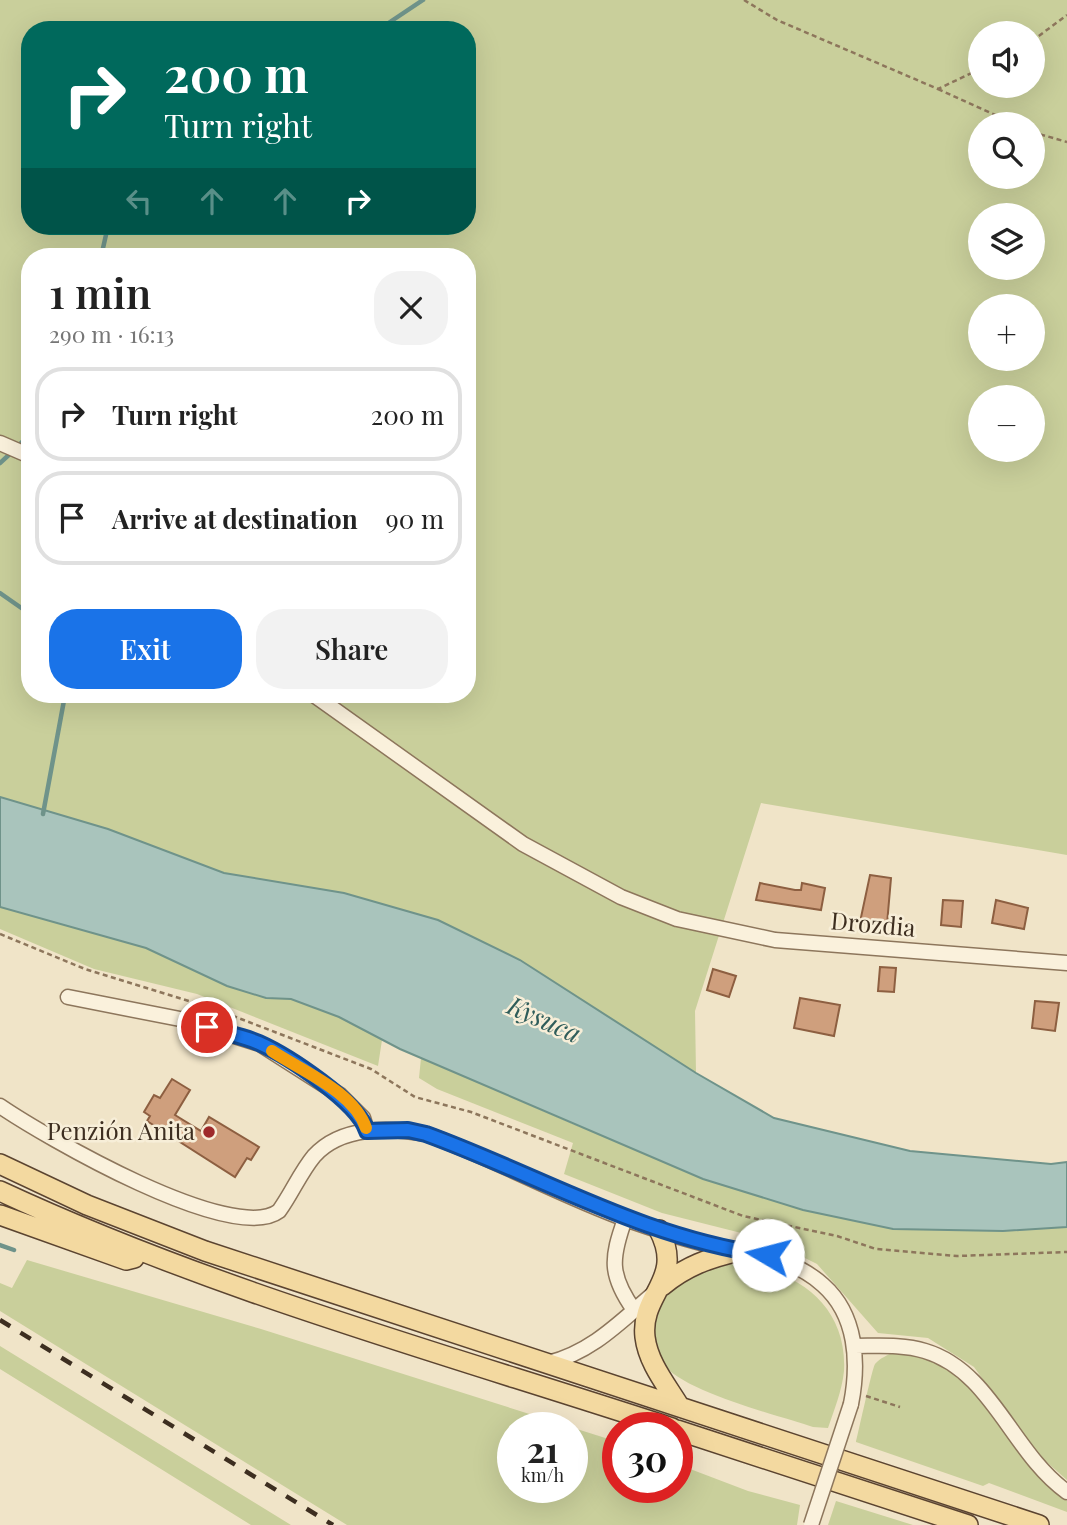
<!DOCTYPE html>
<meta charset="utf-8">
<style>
:root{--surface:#fff;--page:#f2f2f2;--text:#222;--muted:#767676;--line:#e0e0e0;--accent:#1a73e8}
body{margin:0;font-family:"Playfair Display",serif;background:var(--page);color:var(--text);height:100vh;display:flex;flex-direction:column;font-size:26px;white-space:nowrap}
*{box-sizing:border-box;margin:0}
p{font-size:23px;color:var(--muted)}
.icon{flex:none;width:38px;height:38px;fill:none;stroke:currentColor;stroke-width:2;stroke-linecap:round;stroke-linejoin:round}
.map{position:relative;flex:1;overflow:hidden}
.panel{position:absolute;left:21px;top:248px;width:455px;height:455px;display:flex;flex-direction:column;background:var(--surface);border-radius:28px;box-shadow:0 7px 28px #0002}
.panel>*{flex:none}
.guide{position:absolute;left:21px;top:21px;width:455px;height:214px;border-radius:28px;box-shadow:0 7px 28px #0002;background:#00695c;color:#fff;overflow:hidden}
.controls{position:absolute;left:968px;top:21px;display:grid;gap:14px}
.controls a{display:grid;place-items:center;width:77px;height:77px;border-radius:50%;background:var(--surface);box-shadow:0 7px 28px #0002;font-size:35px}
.speed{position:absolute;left:497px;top:1412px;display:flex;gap:14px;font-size:35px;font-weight:700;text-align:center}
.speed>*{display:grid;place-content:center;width:91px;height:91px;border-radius:50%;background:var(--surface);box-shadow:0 7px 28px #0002;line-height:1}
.speed small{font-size:18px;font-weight:400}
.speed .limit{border:10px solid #d22;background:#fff;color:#111}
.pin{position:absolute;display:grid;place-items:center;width:60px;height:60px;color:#fff;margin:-30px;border:4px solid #fff;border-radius:50%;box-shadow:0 2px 7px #0007}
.me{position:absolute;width:77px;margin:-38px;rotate:278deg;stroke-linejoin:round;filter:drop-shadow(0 0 5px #0008)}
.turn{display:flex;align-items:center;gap:24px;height:147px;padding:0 28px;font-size:32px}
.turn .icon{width:91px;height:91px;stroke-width:2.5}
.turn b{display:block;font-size:49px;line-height:60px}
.lanes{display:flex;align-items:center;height:66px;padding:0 28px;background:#0003;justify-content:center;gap:35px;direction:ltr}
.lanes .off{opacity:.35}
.round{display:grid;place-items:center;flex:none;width:74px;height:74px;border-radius:28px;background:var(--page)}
.head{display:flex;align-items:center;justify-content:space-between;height:119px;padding:0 28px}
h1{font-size:42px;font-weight:600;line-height:52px}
.button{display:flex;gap:14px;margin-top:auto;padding:14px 28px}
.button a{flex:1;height:80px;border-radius:28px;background:var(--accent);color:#fff;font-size:28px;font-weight:600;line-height:80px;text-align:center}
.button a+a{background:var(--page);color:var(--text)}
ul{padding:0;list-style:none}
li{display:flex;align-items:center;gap:21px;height:94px;margin:0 14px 10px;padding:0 14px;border:4px solid var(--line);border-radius:28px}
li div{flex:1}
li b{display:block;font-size:26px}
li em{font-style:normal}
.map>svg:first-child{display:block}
.green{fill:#c9cf9b;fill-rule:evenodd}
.water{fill:#a9c4bc;stroke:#6f938a;stroke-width:2}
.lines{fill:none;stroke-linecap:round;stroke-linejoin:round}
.stream{stroke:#6f938a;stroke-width:4.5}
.building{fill:#cf9f7d;stroke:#8d5f41;stroke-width:2}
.minor-casing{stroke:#8d765c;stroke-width:17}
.major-casing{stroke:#5b4430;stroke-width:22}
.path{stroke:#8d765c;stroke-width:2.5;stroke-dasharray:5 3.5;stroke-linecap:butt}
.minor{stroke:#faf1dc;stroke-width:14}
.major{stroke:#f3d9a0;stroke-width:19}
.rail{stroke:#3d2e20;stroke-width:4.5;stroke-dasharray:12 12;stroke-linecap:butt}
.minor-bridge-casing{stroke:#8d765c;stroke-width:17;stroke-linecap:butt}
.minor-bridge{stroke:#faf1dc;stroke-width:14}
.route-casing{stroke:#114b97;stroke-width:18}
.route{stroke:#1a73e8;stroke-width:12}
.slow{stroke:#f59e0b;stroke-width:12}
.poi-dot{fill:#9e2a2b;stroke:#f7eed8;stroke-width:2.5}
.labels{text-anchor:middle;stroke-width:5;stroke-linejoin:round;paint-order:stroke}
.street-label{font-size:24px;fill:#3d2e20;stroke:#f7eed8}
.poi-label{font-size:24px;fill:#3d2e20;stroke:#f7eed8;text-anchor:end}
.water-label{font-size:26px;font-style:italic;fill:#2f5d5a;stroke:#f7eed8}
</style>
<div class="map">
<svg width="1067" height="1525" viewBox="0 0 1067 1525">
<rect width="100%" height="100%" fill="#f0e4c8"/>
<path class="green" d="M0 0H1067V855L761 803 695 1011 696 1073 520 960 438 920 344 893 224 873 108 829 0 797ZM30 30H467V226H30ZM980 33H1032V86H980ZM980 124H1032V177H980ZM980 215H1032V268H980ZM30 257H467V695H30ZM980 306H1032V359H980ZM980 397H1032V450H980Z
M0 907 146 948 227 986 266 998 291 999 339 1017 382 1040 378 1066 197 994 94 969 0 929Z
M421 1058 580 1127 1003 1231 1067 1227V1480L1033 1450 974 1367 928 1338 878 1333 817 1264 769 1240 662 1213 564 1174 573 1143 437 1089 419 1078Z
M27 1260 261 1329 618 1442V1488H677V1464L748 1491 800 1505 797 1525H347L0 1311V1283L12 1288ZM572 1428V1488H513V1428Z
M723 1264C786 1263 848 1299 844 1371 842 1391 834 1410 828 1428L813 1427C780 1416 680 1391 663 1363 655 1351 654 1335 655 1321 659 1285 692 1274 723 1264Z
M0 1346 291 1525H251L0 1369Z
M894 1352 932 1360 949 1368 974 1392 1028 1465 1067 1501V1512L989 1483 983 1486 856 1442C859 1430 872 1369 875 1364 880 1358 888 1355 894 1352Z
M836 1501 913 1525H828Z"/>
<path class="water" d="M0 797 108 829 224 873 344 893 438 920 520 960 696 1073 774 1118 910 1151 1051 1164 1067 1162V1227L1003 1231 893 1229 803 1210 703 1179 400 1049 339 1017 291 999 266 998 227 986 146 948 0 907Z"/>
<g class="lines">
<path class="stream" d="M378 30 423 0
M101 257 108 226
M18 446 30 434
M0 463 12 452
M0 593 30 614
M43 814 65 695
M0 1245 14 1250"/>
</g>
<path class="building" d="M870 875 891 878 887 924 860 922Z
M760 883 795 890H801L802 883 825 888 821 910 756 900Z
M943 900 963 901 961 927 941 925Z
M996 900 1028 908 1024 929 992 923Z
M880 967 896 968 894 992 878 991Z
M713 969 736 976 729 997 707 990Z
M800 998 840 1005 834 1036 794 1028Z
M1035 1001 1059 1003 1055 1031 1032 1028Z
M172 1079 190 1090 175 1115 201 1131 209 1117 259 1147 251 1160 247 1158 235 1177 147 1121 150 1116 144 1112 154 1095 160 1098Z"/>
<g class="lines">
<defs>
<path id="minor" d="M0 443 30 456
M314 695 523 844 621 897 677 919 775 940 1067 963
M68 997 180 1019 260 1044 340 1095 363 1118 367 1131
M0 1106C44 1136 233 1246 279 1211 292 1193 300 1173 314 1156 341 1126 389 1127 426 1134 495 1159 559 1195 628 1220 654 1229 682 1239 710 1245 751 1255 790 1255 823 1285 857 1315 859 1363 851 1404
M625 1219C611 1258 609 1275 634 1310
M855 1346C878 1346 903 1344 925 1351 992 1371 1012 1453 1067 1492
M548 1363C592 1352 620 1322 653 1294"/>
<path id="major" d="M0 1164 87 1205 205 1251 1039 1525
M0 1191C215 1291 446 1354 672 1428
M0 1215 126 1260 134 1258
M659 1230C685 1280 640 1293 645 1337 648 1362 665 1383 678 1404
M662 1286C686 1266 709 1258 739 1251
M677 1430 968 1525"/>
</defs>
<use href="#minor" class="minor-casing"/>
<use href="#major" class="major-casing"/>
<path class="path" d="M744 0 777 20 938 89 980 69
M1032 41 1067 15
M938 89 1015 124
M1032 132 1067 142
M0 934 85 969 215 1009 371 1069 415 1097 471 1112 743 1216 837 1236 876 1249 957 1256 1067 1252
M866 1396 900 1407"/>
<use href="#minor" class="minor"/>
<use href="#major" class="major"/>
<path class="rail" d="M0 1320 333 1525"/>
<defs>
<path id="minor-bridge" d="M811 1525 851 1404"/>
</defs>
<use href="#minor-bridge" class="minor-bridge-casing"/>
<use href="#minor-bridge" class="minor-bridge"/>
</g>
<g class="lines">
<defs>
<path id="route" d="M207 1027C224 1033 243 1036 259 1043 288 1056 358 1102 367 1131L408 1130 426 1134C541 1176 645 1239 768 1255"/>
</defs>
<use href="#route" class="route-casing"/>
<use href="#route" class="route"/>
<path class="slow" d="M272 1051C302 1071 354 1092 366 1128"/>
</g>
<circle class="poi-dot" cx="209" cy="1132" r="7"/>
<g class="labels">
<g class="street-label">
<text transform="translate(873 925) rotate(5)" y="8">Drozdia</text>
</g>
<g class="poi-label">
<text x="195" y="1140">Penzión Anita</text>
</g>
<g class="water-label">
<text transform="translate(544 1020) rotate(24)" y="9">Kysuca</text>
</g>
</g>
</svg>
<div class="controls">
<a><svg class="icon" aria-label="sound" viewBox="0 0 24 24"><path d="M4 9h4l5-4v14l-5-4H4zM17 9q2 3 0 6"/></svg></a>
<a><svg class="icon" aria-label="search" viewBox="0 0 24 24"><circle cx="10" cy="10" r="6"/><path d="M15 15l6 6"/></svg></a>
<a><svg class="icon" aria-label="layers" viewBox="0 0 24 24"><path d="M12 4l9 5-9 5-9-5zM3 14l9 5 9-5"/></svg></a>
<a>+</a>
<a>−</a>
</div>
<div class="speed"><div>21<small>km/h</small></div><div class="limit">30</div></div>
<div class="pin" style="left:207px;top:1027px;background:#d93025"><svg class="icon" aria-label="arrive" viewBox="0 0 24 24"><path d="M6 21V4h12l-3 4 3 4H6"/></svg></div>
<svg class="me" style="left:768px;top:1255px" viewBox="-20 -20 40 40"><circle r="19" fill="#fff"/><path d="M0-13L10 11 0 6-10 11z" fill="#1a73e8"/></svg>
<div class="guide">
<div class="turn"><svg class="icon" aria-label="right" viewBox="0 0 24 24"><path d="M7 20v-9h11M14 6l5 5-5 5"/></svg><div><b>200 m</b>Turn right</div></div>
<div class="lanes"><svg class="icon off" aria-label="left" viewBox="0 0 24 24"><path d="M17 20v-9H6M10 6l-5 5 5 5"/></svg><svg class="icon off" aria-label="ahead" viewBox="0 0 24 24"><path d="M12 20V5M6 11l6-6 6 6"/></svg><svg class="icon off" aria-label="ahead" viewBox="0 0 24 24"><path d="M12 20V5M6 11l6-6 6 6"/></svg><svg class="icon" aria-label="right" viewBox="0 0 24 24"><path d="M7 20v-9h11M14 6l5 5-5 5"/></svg></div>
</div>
<section class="panel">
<div class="head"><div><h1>1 min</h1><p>290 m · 16:13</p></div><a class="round"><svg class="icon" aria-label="close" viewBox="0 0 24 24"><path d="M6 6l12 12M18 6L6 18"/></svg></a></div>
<ul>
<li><svg class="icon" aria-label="right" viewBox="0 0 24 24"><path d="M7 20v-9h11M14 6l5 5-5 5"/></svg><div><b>Turn right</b></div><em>200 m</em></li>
<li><svg class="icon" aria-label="arrive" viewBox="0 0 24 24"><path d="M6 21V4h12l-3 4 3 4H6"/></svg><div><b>Arrive at destination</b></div><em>90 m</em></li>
</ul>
<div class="button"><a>Exit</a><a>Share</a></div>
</section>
</div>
